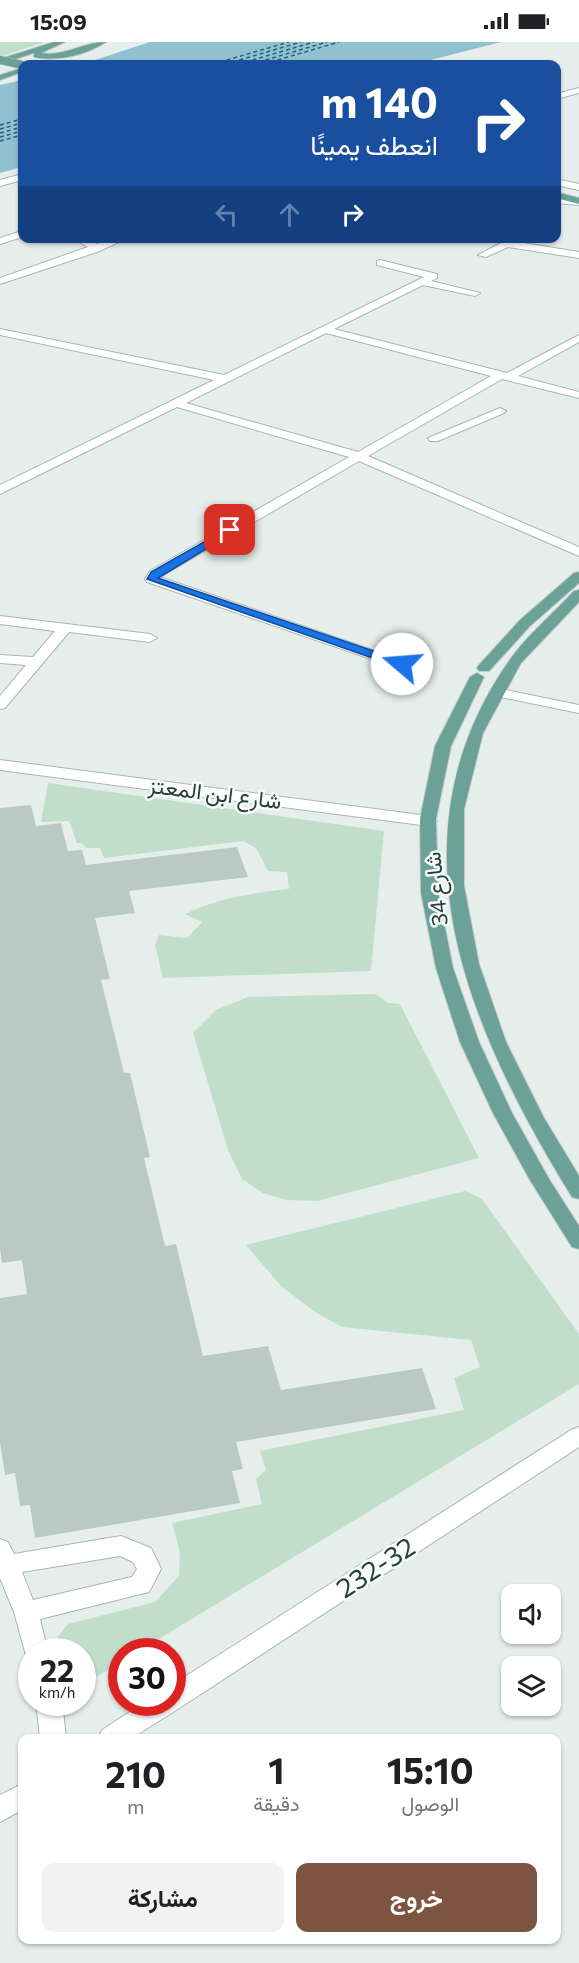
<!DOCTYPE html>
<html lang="ar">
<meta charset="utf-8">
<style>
:root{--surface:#fff;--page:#f2f2f2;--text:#202124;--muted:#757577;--accent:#7c5441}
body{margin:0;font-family:Commissioner,Vazirmatn,sans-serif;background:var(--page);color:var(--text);direction:rtl;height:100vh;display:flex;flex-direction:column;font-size:22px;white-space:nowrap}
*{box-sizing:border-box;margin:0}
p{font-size:20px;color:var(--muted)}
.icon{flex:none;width:33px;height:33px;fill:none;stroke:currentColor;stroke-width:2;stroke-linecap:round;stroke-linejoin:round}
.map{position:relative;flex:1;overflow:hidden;direction:ltr}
.drawer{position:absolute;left:18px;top:1692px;width:543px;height:210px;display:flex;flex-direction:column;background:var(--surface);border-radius:12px;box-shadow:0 2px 4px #0004;direction:rtl}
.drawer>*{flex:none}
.guide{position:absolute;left:18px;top:18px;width:543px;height:183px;border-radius:12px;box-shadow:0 2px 4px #0004;direction:rtl;background:#1a4fa0;color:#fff;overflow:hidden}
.fabs{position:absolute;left:501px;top:1542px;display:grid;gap:12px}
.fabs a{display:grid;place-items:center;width:60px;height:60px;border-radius:12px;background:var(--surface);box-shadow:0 2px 4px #0004;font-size:30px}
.speed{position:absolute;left:18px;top:1596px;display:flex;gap:12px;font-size:30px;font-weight:700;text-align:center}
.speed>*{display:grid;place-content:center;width:78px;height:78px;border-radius:50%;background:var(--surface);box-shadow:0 2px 4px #0004;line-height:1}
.speed small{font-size:15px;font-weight:400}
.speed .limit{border:9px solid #d22;background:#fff;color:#111}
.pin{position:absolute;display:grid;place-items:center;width:51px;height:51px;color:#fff;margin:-26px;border-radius:12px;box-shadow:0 3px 9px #0006}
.me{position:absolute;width:66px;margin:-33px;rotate:288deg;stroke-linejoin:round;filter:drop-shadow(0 0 4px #0008)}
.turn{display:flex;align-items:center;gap:21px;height:126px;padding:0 24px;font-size:27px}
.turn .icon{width:78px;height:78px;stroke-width:2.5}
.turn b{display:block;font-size:42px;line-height:51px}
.lanes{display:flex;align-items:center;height:57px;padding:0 24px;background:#0003;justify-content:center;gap:30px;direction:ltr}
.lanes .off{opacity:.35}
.eta{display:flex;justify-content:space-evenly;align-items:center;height:102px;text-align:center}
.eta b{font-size:36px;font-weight:700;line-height:42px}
.cta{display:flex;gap:12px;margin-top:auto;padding:12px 24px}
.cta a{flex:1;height:69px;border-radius:12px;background:var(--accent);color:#fff;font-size:24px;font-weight:700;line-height:69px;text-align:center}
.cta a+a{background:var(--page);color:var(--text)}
.status{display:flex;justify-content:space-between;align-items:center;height:42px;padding:0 30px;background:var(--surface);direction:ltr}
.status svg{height:16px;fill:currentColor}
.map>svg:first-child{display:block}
.green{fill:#c0deca}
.water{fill:#91c1d0}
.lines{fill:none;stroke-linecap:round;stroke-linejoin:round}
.ferry{stroke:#21637a;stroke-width:1.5;stroke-dasharray:4 3;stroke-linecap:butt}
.building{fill:#bbc9c4}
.minor-casing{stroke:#a8b6b3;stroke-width:2}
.major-casing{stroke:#c2cac8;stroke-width:2}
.minor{fill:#fff;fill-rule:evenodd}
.major{fill:#6ca198;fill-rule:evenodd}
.major-bridge-casing{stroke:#c2cac8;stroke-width:9;stroke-linecap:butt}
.major-bridge{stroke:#6ca198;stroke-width:8}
.route{fill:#1a73e8;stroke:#114b97;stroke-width:1.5}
.labels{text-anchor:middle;stroke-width:5;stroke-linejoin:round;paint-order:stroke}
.street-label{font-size:22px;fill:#25403b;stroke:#f6faf9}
.near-street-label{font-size:27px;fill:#25403b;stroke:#f6faf9}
</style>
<div class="status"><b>15:09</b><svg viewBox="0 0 49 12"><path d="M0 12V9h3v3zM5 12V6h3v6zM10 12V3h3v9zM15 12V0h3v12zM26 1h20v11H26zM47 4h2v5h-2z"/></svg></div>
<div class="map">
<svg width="579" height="1921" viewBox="0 0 579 1921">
<rect width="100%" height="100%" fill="#e6eeeb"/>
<path class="green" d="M0 0H44L0 15Z
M48 741 384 789 371 929 163 936 155 903 159 893 187 896 202 880 185 872C219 856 252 851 289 847L287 830 268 829 256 806 243 799 104 816 100 806H86L82 801H77L69 779 41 780Z
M376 952 388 961 400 962 479 1116 317 1159 287 1158 263 1151 242 1137 228 1108 193 991 216 968 248 955Z
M465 1149 482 1157 579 1292V1342L139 1609 122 1610 121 1620 83 1643 82 1610 56 1609V1597L68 1582 155 1560 179 1534 180 1510 172 1481 262 1462 256 1437 266 1428 260 1409 464 1368 454 1336 480 1325 471 1298 342 1285 315 1270 281 1244 246 1203Z"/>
<path class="water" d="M150 0H501L415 22H83Z
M22 38V125L0 131V43Z"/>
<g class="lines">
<path class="ferry" d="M213 22 289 0
M226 22 301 0
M239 22 314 0
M252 22 327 0
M264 22 339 0
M0 83 22 77
M0 87 22 81
M0 91 22 85
M0 95 22 89
M0 99 22 93"/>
</g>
<path class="building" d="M31 763 36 784 61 781 68 809 82 808 86 823 237 805 248 835 129 849 135 871 95 876 110 937 101 938 124 1031H130L150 1115 144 1116 165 1204 176 1202 203 1314 268 1304 281 1348 422 1326 436 1367 236 1400 243 1427 232 1429 240 1461 35 1496 30 1463 20 1464 15 1431 5 1433 0 1400V1256L27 1252 22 1218 2 1221 0 1206V766Z"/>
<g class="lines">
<defs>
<path id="minor" d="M579 46V51L556 57V52Z
M22 132V138L0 144V138Z
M556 137 579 142V148L556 143Z
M556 155 579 157V163L556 161Z
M22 189V195L0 202V196Z
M72 196H85L97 202 113 196H128L97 210 0 242V236L88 205Z
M505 196H518L517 200 579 210V216L508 205 486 215 478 213 505 199Z
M380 218 437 232V236L431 239 480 251 475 254 423 243 334 287 507 331 579 293V300L518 334 579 350V356L502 337 368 414 579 505V514L359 419 160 535 407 620 409 623 407 626H397L147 540 145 537 150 529 349 415 177 365 0 452V443L214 338 0 293V287L224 333 424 235 377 223V219ZM326 291 491 334 358 410 186 361Z
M500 366 506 369 504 371 438 399H430L428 396Z
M0 574 150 592 157 596 150 600 69 590 5 666 0 667V654L26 623 0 621V613L33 615 55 589 0 582Z
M496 646 579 663V671L491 653 489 650 491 647Z
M0 718 429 774 437 779 429 784 0 728Z
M579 1385V1405L181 1665 132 1696H98L102 1688 145 1660H172V1643L571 1388Z
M121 1494 151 1506 161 1527 149 1550 40 1577 48 1610H32V1619L27 1617 14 1570 0 1536V1497L8 1500 14 1512ZM120 1514 133 1520 137 1527 132 1535 33 1558 22 1530Z
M36 1660H62L66 1696H40Z
M22 1742V1768L0 1780V1753Z"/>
<path id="major" d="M54 0H65L41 11C64 15 83 0 106 0 87 13 57 20 34 15V11L0 22V17Z
M22 26V30L0 38V33Z
M556 150 579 156V162L556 156Z
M579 530V541L530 584 489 629H479L477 626 479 623 520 578 574 531Z
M579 548V560L521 621 483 691 464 767V844L479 922 506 1000 544 1076 579 1134V1157L572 1155C470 989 384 798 509 619 526 594 554 571 574 549Z
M477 631 484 635 451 704 436 777 438 851 453 926 479 1000 512 1071 549 1137 579 1184V1207L572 1205 530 1138 493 1071 460 1000 436 926 421 851 420 777 435 704 470 635Z"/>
</defs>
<use href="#minor" class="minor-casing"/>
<use href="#major" class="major-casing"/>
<use href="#minor" class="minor"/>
<use href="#major" class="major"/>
<defs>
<path id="major-bridge" d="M0 18 22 23"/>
</defs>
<use href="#major-bridge" class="major-bridge-casing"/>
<use href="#major-bridge" class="major-bridge"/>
</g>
<path class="route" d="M230 485 235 488 234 490 158 536 406 620V625H398L147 537 151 530Z"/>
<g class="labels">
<g class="street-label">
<text transform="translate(215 751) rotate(7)" y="8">شارع ابن المعتز</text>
<text transform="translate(436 847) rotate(-96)" y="8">شارع 34</text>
</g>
<g class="near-street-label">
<text transform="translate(376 1526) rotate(-33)" y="9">232-32</text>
</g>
</g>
</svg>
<div class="fabs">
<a><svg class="icon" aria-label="sound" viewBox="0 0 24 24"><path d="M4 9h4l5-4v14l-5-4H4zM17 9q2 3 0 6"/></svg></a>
<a><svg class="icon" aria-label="layers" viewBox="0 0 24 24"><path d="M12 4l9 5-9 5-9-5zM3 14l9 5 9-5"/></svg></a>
</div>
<div class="speed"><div>22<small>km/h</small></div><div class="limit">30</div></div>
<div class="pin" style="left:230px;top:488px;background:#d93025"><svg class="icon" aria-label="arrive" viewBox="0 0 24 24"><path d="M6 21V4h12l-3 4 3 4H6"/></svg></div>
<svg class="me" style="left:402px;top:622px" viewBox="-20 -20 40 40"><circle r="19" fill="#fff"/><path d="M0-13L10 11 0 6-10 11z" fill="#1a73e8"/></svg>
<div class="guide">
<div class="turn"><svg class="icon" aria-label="right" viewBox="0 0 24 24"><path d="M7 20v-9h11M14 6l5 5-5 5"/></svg><div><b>140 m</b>انعطف يمينًا</div></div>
<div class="lanes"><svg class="icon off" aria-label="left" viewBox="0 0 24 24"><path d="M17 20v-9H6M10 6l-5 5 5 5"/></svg><svg class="icon off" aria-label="ahead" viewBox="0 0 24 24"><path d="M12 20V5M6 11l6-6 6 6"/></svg><svg class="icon" aria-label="right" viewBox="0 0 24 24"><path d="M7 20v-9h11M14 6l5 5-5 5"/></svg></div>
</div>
<section class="drawer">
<div class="eta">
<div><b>15:10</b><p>الوصول</p></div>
<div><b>1</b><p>دقيقة</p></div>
<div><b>210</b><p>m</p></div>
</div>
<div class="cta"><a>خروج</a><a>مشاركة</a></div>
</section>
</div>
